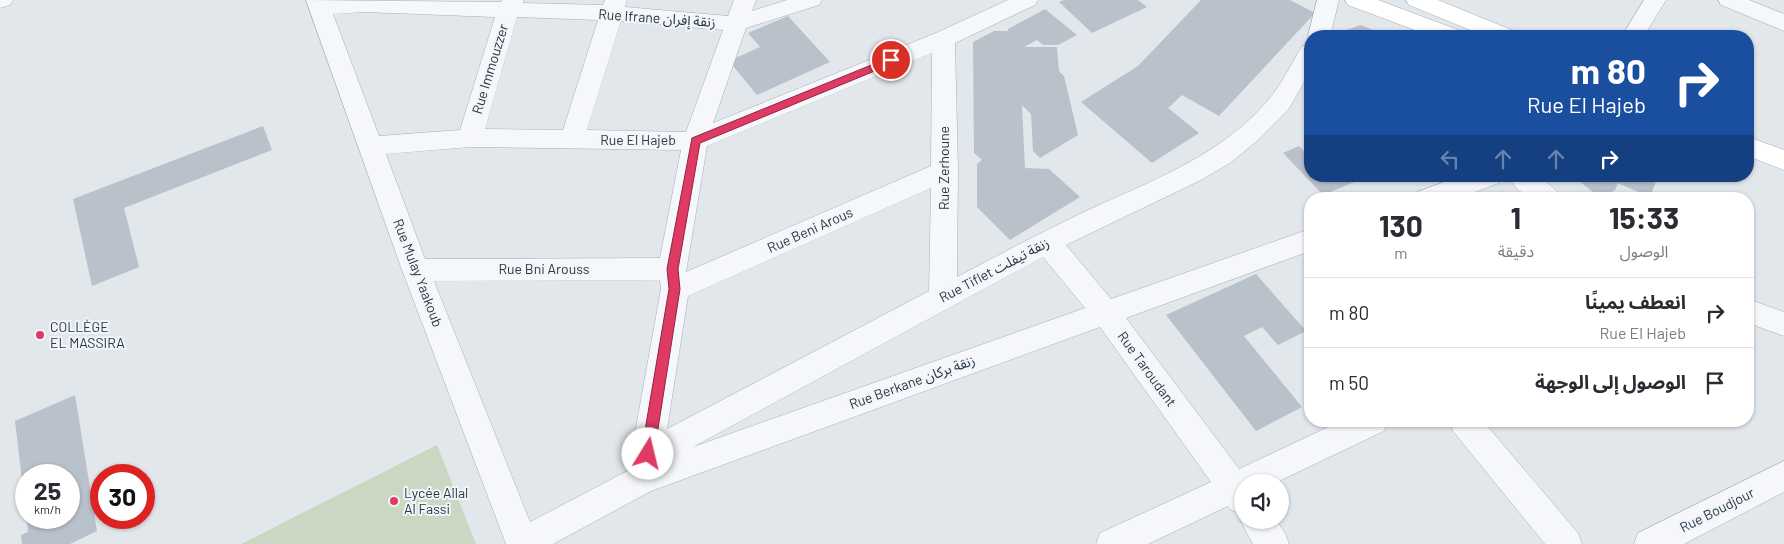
<!DOCTYPE html>
<html lang="ar">
<meta charset="utf-8">
<style>
:root{--surface:#fff;--page:#f7f7f7;--text:#2b2b33;--muted:#7c7c81;--line:#e1e1e2}
body{margin:0;font-family:Barlow,"Noto Sans Arabic",sans-serif;background:var(--page);color:var(--text);direction:rtl;height:100vh;display:flex;flex-direction:column;font-size:19px;white-space:nowrap}
*{box-sizing:border-box;margin:0}
p{font-size:16px;color:var(--muted)}
.icon{flex:none;width:28px;height:28px;fill:none;stroke:currentColor;stroke-width:2;stroke-linecap:round;stroke-linejoin:round}
.map{position:relative;flex:1;overflow:hidden;direction:ltr}
.side{position:absolute;left:1304px;top:192px;width:450px;height:235px;display:flex;flex-direction:column;background:var(--surface);border-radius:20px;box-shadow:0 1px 4px #0004;direction:rtl}
.side>*{flex:none}
.hud{position:absolute;left:1304px;top:30px;width:450px;height:152px;border-radius:20px;box-shadow:0 1px 4px #0004;direction:rtl;background:#1a4fa0;color:#fff;overflow:hidden}
.tools{position:absolute;left:1234px;top:474px;display:grid;gap:10px}
.tools a{display:grid;place-items:center;width:55px;height:55px;border-radius:50%;background:var(--surface);box-shadow:0 1px 4px #0004;font-size:25px}
.speed{position:absolute;left:15px;top:464px;display:flex;gap:10px;font-size:25px;font-weight:700;text-align:center}
.speed>*{display:grid;place-content:center;width:65px;height:65px;border-radius:50%;background:var(--surface);box-shadow:0 1px 4px #0004;line-height:1}
.speed small{font-size:12px;font-weight:400}
.speed .limit{border:8px solid #d22;background:#fff;color:#111}
.pin{position:absolute;display:grid;place-items:center;width:42px;height:42px;color:#fff;margin:-21px;border:2px solid #fff;border-radius:50%;box-shadow:0 1px 5px #0007}
.me{position:absolute;width:55px;margin:-28px;rotate:9deg;stroke-linejoin:round;filter:drop-shadow(0 0 4px #0008)}
.turn{display:flex;align-items:center;gap:18px;height:105px;padding:0 25px;font-size:22px}
.turn .icon{width:65px;height:65px;stroke-width:2.5}
.turn b{display:block;font-size:35px;line-height:42px}
.lanes{display:flex;align-items:center;height:48px;padding:0 25px;background:#0003;justify-content:center;gap:25px;direction:ltr}
.lanes .off{opacity:.35}
.eta{display:flex;justify-content:space-evenly;align-items:center;height:85px;text-align:center}
.eta b{font-size:30px;font-weight:700;line-height:35px}
ul{padding:0;list-style:none}
li{display:flex;align-items:center;gap:15px;height:70px;padding:0 25px;border-top:1px solid var(--line)}
li div{flex:1}
li b{display:block;font-size:19px}
li em{font-style:normal}
.map>svg:first-child{display:block}
.green{fill:#cad7c2}
.building{fill:#b9c1cb}
.lines{fill:none;stroke-linecap:round;stroke-linejoin:round}
.minor-casing{stroke:#a6aeb7;stroke-width:1}
.tertiary-casing{stroke:#a6aeb7;stroke-width:1}
.secondary-casing{stroke:#a6aeb7;stroke-width:1}
.minor{fill:#f5f7fa;fill-rule:evenodd}
.tertiary{fill:#f5f7fa;fill-rule:evenodd}
.secondary{fill:#fff;fill-rule:evenodd}
.route{fill:#de3a64;stroke:#902641}
.poi-dot{fill:#de3a64;stroke:#f2f6f9;stroke-width:2}
.labels{text-anchor:middle;stroke-width:4;stroke-linejoin:round;paint-order:stroke}
.street-label{font-size:14px;fill:#283646;stroke:#f2f6f9}
.poi-label{font-size:14px;fill:#283646;stroke:#f2f6f9;text-anchor:start}
</style>
<div class="map">
<svg width="1784" height="544" viewBox="0 0 1784 544">
<rect width="100%" height="100%" fill="#e2e7ec"/>
<path class="green" d="M437 445 476 544H241Z"/>
<path class="building" d="M1064 0H1138L1147 7 1092 33 1059 2Z
M1201 0H1290L1315 13 1219 116 1182 95 1168 108 1199 133 1152 163 1081 102 1138 66Z
M1045 9 1077 35 1058 45H1043L1037 40 1024 47H1057L1059 71 1064 76 1078 135 1040 158 1033 151 1031 114 1022 105 1025 168 1049 169 1080 197 1010 240 977 207V164L982 160 974 153 973 42 994 31H1008V29Z
M788 16 830 62 757 95 729 61 760 47 748 33Z
M1361 25 1387 36H1335L1337 33Z
M263 126 272 150 124 208 139 267 92 286 73 199Z
M1299 146 1310 157V176H1369L1323 195 1283 153Z
M1573 176H1658L1650 197 1618 183 1615 190 1600 198Z
M1256 274 1306 331 1278 345 1262 327 1244 336 1302 407 1256 431 1166 315Z
M75 395 97 531 70 544H22L21 535 28 532 27 518H69V475H26L25 505 15 421Z"/>
<g class="lines">
<defs>
<path id="minor" d="M306 0 501 2 502 0H524L523 3 603 5 605 0H627L625 7 728 16 734 0H756L752 11 787 0H822L819 5 746 28 713 123 936 33 1008 0H1038L1035 5 955 43 958 171 957 277C1000 254 1043 232 1086 211 1151 181 1223 155 1270 98 1282 83 1292 63 1302 46L1310 44V72L1288 110 1257 141 1230 163 1201 180 1066 245 1111 299 1310 229V251L1126 318 1239 469 1341 421H1388L1384 431 1277 482H1242V520H1276L1285 533 1289 544H1253L1240 520 1242 514 1231 510 1228 506 1148 544H1096L1100 533 1211 482 1100 327 651 491 553 544H506L402 270ZM365 12 495 17 460 130 379 136 333 14ZM517 17 598 20 563 130 485 129ZM621 21 723 30 686 132 587 130ZM932 53 931 166 686 272 707 146ZM470 147 681 150 660 258 425 259 386 154ZM931 188 929 291 667 429 688 296ZM1043 257 1085 308 693 447ZM660 280 661 289 629 466 631 469 530 522 434 281Z
M1317 0H1339L1330 36H1310V40L1308 36Z
M1644 0H1666L1644 36H1622Z
M1718 0H1749L1784 14V31L1721 5Z
M1461 176H1503L1499 183 1456 199H1413L1417 192Z
M1508 176H1539L1558 192 1562 199C1537 199 1522 201 1508 176Z
M1748 299 1784 312V336L1748 323Z
M1449 421H1483L1578 533 1582 544H1545L1453 431Z
M1784 461V492L1684 544H1634L1638 533Z"/>
<path id="tertiary" d="M0 0H13L10 5 0 8Z"/>
<path id="secondary" d="M1345 0H1378L1461 31 1464 36H1431L1348 5Z
M1406 0H1438L1514 31 1517 36H1485L1409 5Z
M1748 137 1784 150V170L1748 156Z"/>
</defs>
<use href="#minor" class="minor-casing"/>
<use href="#tertiary" class="tertiary-casing"/>
<use href="#secondary" class="secondary-casing"/>
<use href="#minor" class="minor"/>
<use href="#tertiary" class="tertiary"/>
<use href="#secondary" class="secondary"/>
</g>
<path class="route" d="M891 57 894 58V63L700 143 678 269 680 289 654 454 652 459 648 460 643 459 641 454 669 289 667 269 692 138Z"/>
<g class="poi-dot">
<circle cx="40" cy="335" r="5"/>
<circle cx="394" cy="501" r="5"/>
</g>
<g class="labels">
<g class="street-label">
<text transform="translate(657 18) rotate(4)" y="5">Rue Ifrane زنقة إفران</text>
<text transform="translate(490 69) rotate(-73)" y="5">Rue Immouzzer</text>
<text x="638" y="145">Rue El Hajeb</text>
<text transform="translate(944 168) rotate(-90)" y="5">Rue Zerhoune</text>
<text transform="translate(810 230) rotate(-24)" y="5">Rue Beni Arous</text>
<text x="544" y="274">Rue Bni Arouss</text>
<text transform="translate(994 270) rotate(-28)" y="5">Rue Tiflet زنقة تيفلت</text>
<text transform="translate(418 273) rotate(69)" y="5">Rue Mulay Yaakoub</text>
<text transform="translate(1147 369) rotate(54)" y="5">Rue Taroudant</text>
<text transform="translate(912 382) rotate(-20)" y="5">Rue Berkane زنقة بركان</text>
<text transform="translate(1717 510) rotate(-27)" y="5">Rue Boudjour</text>
</g>
<g class="poi-label">
<text x="50" y="332">COLLÈGE<tspan x="50" dy="16">EL MASSIRA</tspan></text>
<text x="404" y="498">Lycée Allal<tspan x="404" dy="16">Al Fassi</tspan></text>
</g>
</g>
</svg>
<div class="tools">
<a><svg class="icon" aria-label="sound" viewBox="0 0 24 24"><path d="M4 9h4l5-4v14l-5-4H4zM17 9q2 3 0 6"/></svg></a>
</div>
<div class="speed"><div>25<small>km/h</small></div><div class="limit">30</div></div>
<div class="pin" style="left:891px;top:60px;background:#d93025"><svg class="icon" aria-label="arrive" viewBox="0 0 24 24"><path d="M6 21V4h12l-3 4 3 4H6"/></svg></div>
<svg class="me" style="left:648px;top:454px" viewBox="-20 -20 40 40"><circle r="19" fill="#fff"/><path d="M0-13L10 11 0 6-10 11z" fill="#de3a64"/></svg>
<div class="hud">
<div class="turn"><svg class="icon" aria-label="right" viewBox="0 0 24 24"><path d="M7 20v-9h11M14 6l5 5-5 5"/></svg><div><b>80 m</b>Rue El Hajeb</div></div>
<div class="lanes"><svg class="icon off" aria-label="left" viewBox="0 0 24 24"><path d="M17 20v-9H6M10 6l-5 5 5 5"/></svg><svg class="icon off" aria-label="ahead" viewBox="0 0 24 24"><path d="M12 20V5M6 11l6-6 6 6"/></svg><svg class="icon off" aria-label="ahead" viewBox="0 0 24 24"><path d="M12 20V5M6 11l6-6 6 6"/></svg><svg class="icon" aria-label="right" viewBox="0 0 24 24"><path d="M7 20v-9h11M14 6l5 5-5 5"/></svg></div>
</div>
<section class="side">
<div class="eta">
<div><b>15:33</b><p>الوصول</p></div>
<div><b>1</b><p>دقيقة</p></div>
<div><b>130</b><p>m</p></div>
</div>
<ul>
<li><svg class="icon" aria-label="right" viewBox="0 0 24 24"><path d="M7 20v-9h11M14 6l5 5-5 5"/></svg><div><b>انعطف يمينًا</b><p>Rue El Hajeb</p></div><em>80 m</em></li>
<li><svg class="icon" aria-label="arrive" viewBox="0 0 24 24"><path d="M6 21V4h12l-3 4 3 4H6"/></svg><div><b>الوصول إلى الوجهة</b></div><em>50 m</em></li>
</ul>
</section>
</div>
